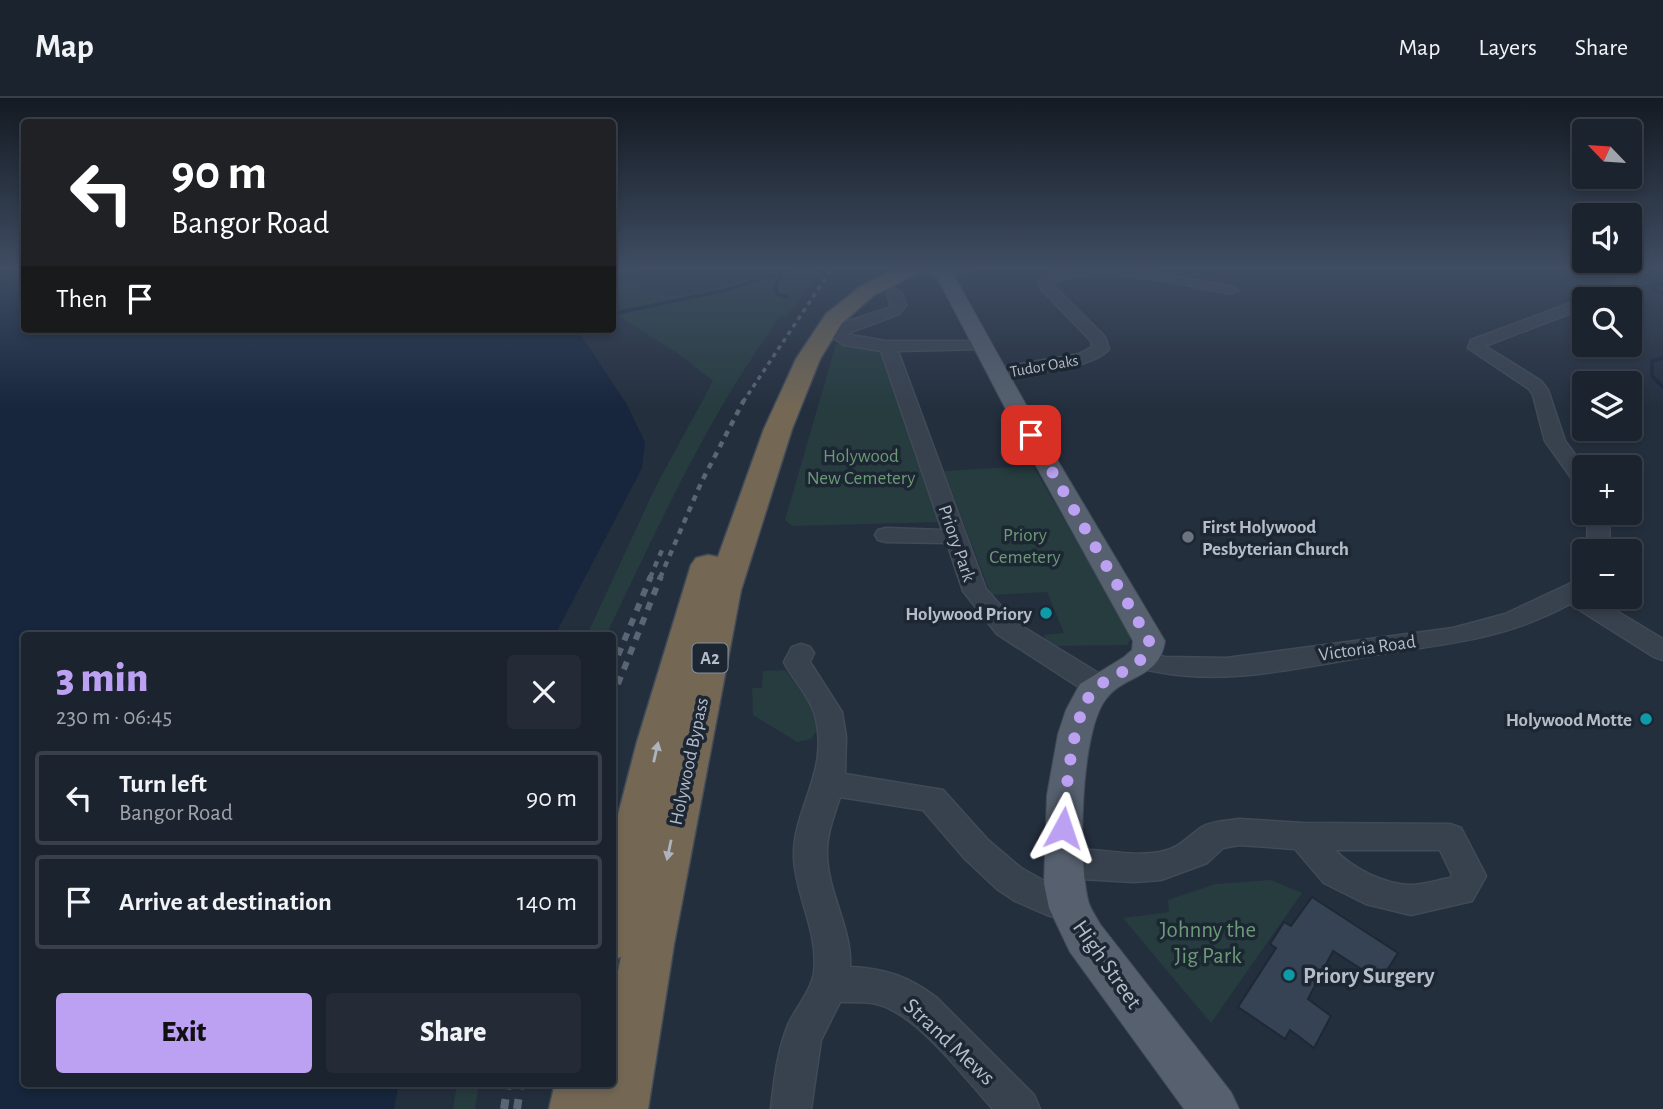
<!DOCTYPE html>
<meta charset="utf-8">
<style>
:root{--surface:#1b232e;--page:#242b36;--text:#f1f3f6;--muted:#a0a4aa;--line:#39404a;--accent:#bca0f2}
body{margin:0;font-family:"Alegreya Sans",sans-serif;background:var(--page);color:var(--text);height:100vh;display:flex;flex-direction:column;font-size:26px;white-space:nowrap}
*{box-sizing:border-box;margin:0}
p{font-size:23px;color:var(--muted)}
.icon{flex:none;width:38px;height:38px;fill:none;stroke:currentColor;stroke-width:2;stroke-linecap:round;stroke-linejoin:round}
.map{position:relative;flex:1;overflow:hidden}
.drawer{position:absolute;left:21px;top:534px;width:595px;height:455px;display:flex;flex-direction:column;background:var(--surface);border-radius:7px;box-shadow:0 4px 10px #0003,0 0 0 2px var(--line)}
.drawer>*{flex:none}
.banner{position:absolute;left:21px;top:21px;width:595px;height:214px;border-radius:7px;box-shadow:0 4px 10px #0003,0 0 0 2px var(--line);background:#202124;color:#fff;overflow:hidden}
.needle{width:46px;rotate:295deg}
.buttons{position:absolute;left:1572px;top:21px;display:grid;gap:14px}
.buttons a{display:grid;place-items:center;width:70px;height:70px;border-radius:7px;background:var(--surface);box-shadow:0 4px 10px #0003,0 0 0 2px var(--line);font-size:35px}
.pin{position:absolute;display:grid;place-items:center;width:60px;height:60px;color:#fff;margin:-30px;border-radius:14px;box-shadow:0 4px 10px #0006}
.me{position:absolute;width:77px;margin:-38px;rotate:5deg;stroke-linejoin:round;filter:drop-shadow(0 0 5px #0008)}
.turn{display:flex;align-items:center;gap:24px;height:147px;padding:0 35px;font-size:32px}
.turn .icon{width:91px;height:91px;stroke-width:2.5}
.turn b{display:block;font-size:49px;line-height:60px}
.then{display:flex;align-items:center;height:66px;padding:0 35px;background:#0003;gap:14px;font-size:26px}
.round{display:grid;place-items:center;flex:none;width:74px;height:74px;border-radius:7px;background:var(--page)}
.overview{display:flex;align-items:center;justify-content:space-between;height:119px;padding:0 35px}
h1{font-size:42px;font-weight:800;line-height:52px;color:var(--accent)}
.cta{display:flex;gap:14px;margin-top:auto;padding:14px 35px}
.cta a{flex:1;height:80px;border-radius:7px;background:var(--accent);color:#111;font-size:28px;font-weight:800;line-height:80px;text-align:center}
.cta a+a{background:var(--page);color:var(--text)}
ul{padding:0;list-style:none}
li{display:flex;align-items:center;gap:21px;height:94px;margin:0 14px 10px;padding:0 21px;border:4px solid var(--line);border-radius:7px}
li div{flex:1}
li b{display:block;font-size:26px}
li em{font-style:normal}
header{display:flex;align-items:center;gap:42px;box-sizing:border-box;height:98px;padding:0 35px;background:var(--surface);border-bottom:2px solid var(--line)}
header strong{font-size:33px}
nav{display:flex;gap:38px;margin-inline-start:auto;font-size:24px}
.map>svg:first-child{display:block}
.green{fill:#263c3f}
.water{fill:#17263c}
.lines{fill:none;stroke-linecap:round;stroke-linejoin:round}
.stream{stroke:#17263c;stroke-width:3.5}
.building{fill:#364354;stroke:#1f2835;stroke-width:2}
.minor-casing{stroke:#414a57;stroke-width:3}
.major-casing{stroke:#414a57;stroke-width:2}
.highway-casing{stroke:#434c59;stroke-width:3}
.minor{fill:#38414e;fill-rule:evenodd}
.major{fill:#56606e;fill-rule:evenodd}
.highway{fill:#746855;fill-rule:evenodd}
.rail-far3{stroke:#5a6575;stroke-width:3.5;stroke-dasharray:4.5 4.5;stroke-linecap:butt}
.rail-far2{stroke:#5a6575;stroke-width:4.5;stroke-dasharray:6 6;stroke-linecap:butt}
.rail-far1{stroke:#5a6575;stroke-width:6;stroke-dasharray:8 8;stroke-linecap:butt}
.rail{stroke:#5a6575;stroke-width:8;stroke-dasharray:10 10;stroke-linecap:butt}
.oneway{fill:#aeb4bd}
.route{stroke:#bca0f2;stroke-width:12;stroke-dasharray:0 21.6}
.worship-dot{fill:#6b7280;stroke:#1d2633;stroke-width:2.5}
.culture-dot{fill:#0f9aa8;stroke:#1d2633;stroke-width:2.5}
.labels{text-anchor:middle;stroke-width:7;stroke-linejoin:round;paint-order:stroke}
.far-street-label{font-size:16px;fill:#b4bcc9;stroke:#1d2633}
.shield{fill:#1d2633;stroke:#878f9c;stroke-width:2}
.shield-label{font-size:18px;font-weight:bold;fill:#b4bcc9}
.park-label{font-size:19px;fill:#6b9a76;stroke:#1d2633}
.poi-label{font-size:19px;font-weight:bold;fill:#b4bcc9;stroke:#1d2633;text-anchor:end}
.street-label{font-size:19px;fill:#b4bcc9;stroke:#1d2633}
.near-park-label{font-size:23px;fill:#6b9a76;stroke:#1d2633}
.near-street-label{font-size:23px;fill:#b4bcc9;stroke:#1d2633}
.near-poi-label{font-size:23px;font-weight:bold;fill:#b4bcc9;stroke:#1d2633;text-anchor:start}
</style>
<header>
<strong>Map</strong>
<nav><a>Map</a><a>Layers</a><a>Share</a></nav>
</header>
<div class="map">
<svg width="1663" height="1011" viewBox="0 0 1663 1011">
<rect width="100%" height="100%" fill="#242f3e"/>
<path class="green" d="M823 171 786 219 781 218C708 316 659 428 606 537H587L656 388 713 283 677 255 620 219 618 193 613 188V172L628 188 640 186 641 192C684 208 727 184 769 176 787 173 805 172 823 171Z
M836 246 881 251 942 424 792 428 785 422Z
M1033 368 1132 539 1127 547 1049 548 1044 537 1064 535 1047 494 991 497 944 373Z
M785 572 810 606 817 632 811 641 797 644 753 617 752 590H762L763 573Z
M1271 782 1302 795 1211 925 1123 820 1169 814 1168 802 1215 786Z
M457 985H479L475 1011H453Z"/>
<path class="water" d="M0 169H24V231H577L626 305 645 344 642 370 555 537H24V985H399L394 1011H0Z"/>
<g class="lines">
<path class="stream" d="M1165 169 1211 176 1225 171 1247 169
M1663 186 1646 188 1663 196
M612 216 726 192 773 177 781 178 775 188 777 196 787 199
M1663 260 1652 263V278L1663 289"/>
</g>
<path class="building" d="M1312 799 1398 855 1380 883 1333 853 1308 901 1331 918 1314 950 1290 932 1285 941 1238 909 1276 850 1270 846 1284 824 1291 828Z"/>
<g class="lines">
<defs>
<path id="minor" d="M612 169H646L639 173 612 174Z
M955 169H977L975 172 944 180 937 176Z
M1081 169 1136 172 1231 188 1238 192 1231 196C1187 187 1094 165 1053 185L1054 188 1105 239 1109 251C1091 272 1026 275 998 280L992 279 989 275 992 271 1079 256 1092 249 1091 243 1042 192 1039 183 1055 173Z
M1628 169H1645L1636 176 1626 192 1606 201H1588L1615 186Z
M894 190 901 194 906 207 899 216 846 236 886 243H987L989 246 987 249 981 251 898 253 986 491 1015 524 1108 581 1112 588 1108 595 1098 598 1088 595 997 536 963 493 947 445 886 444 878 442 875 437 878 432 886 430 942 432 881 253 844 247 830 238 836 227 889 210 890 207 887 194Z
M1584 201V210L1485 248 1541 283 1548 292 1565 343 1584 369V390L1577 388 1545 343 1533 297 1529 291 1468 250 1471 242 1579 202 1587 201Z
M1587 415H1609L1610 453H1588Z
M1584 479V499H1593L1663 541V562L1654 559 1570 506C1505 541 1451 545 1380 556 1298 570 1214 592 1132 568L1128 562 1132 556 1141 553 1165 559 1226 560 1453 530 1505 516Z
M801 546 810 549 814 555 810 564 842 614 846 639 845 676 943 692 988 742 1021 770 1053 788 1081 797 1086 808 1081 819 1069 823 1047 817 1015 803 997 791 965 761 923 712 840 699C834 718 826 737 827 757 828 796 852 830 850 869 884 870 910 879 937 900L1034 997 1040 1011H993C967 982 923 925 888 910 874 903 856 904 840 904L821 942 811 1011H771C774 983 777 954 788 927 795 911 811 893 814 875 819 834 796 800 794 760 792 710 832 673 814 614 808 596 792 581 784 564L792 549Z
M1239 721 1303 725 1450 726 1461 730 1486 778 1472 803 1411 817 1366 806 1324 785 1295 751 1239 747 1223 750 1207 765 1161 782 1134 784 1062 780 1050 776 1046 766 1050 756C1084 744 1124 761 1160 754 1180 750 1186 740 1202 729 1212 723 1227 723 1239 721ZM1335 752H1440L1452 777 1450 780C1438 782 1423 787 1411 787 1383 786 1354 771 1335 752Z"/>
<path id="major" d="M917 169H940L953 176 1049 348 1165 543C1159 582 1124 576 1106 601 1080 634 1078 762 1088 802 1090 811 1096 818 1100 826L1231 994 1239 1011H1184L1070 854 1049 810 1044 786 1047 697 1058 636 1066 612 1080 586 1124 559 1132 552 1133 543 1025 348 937 179 919 173Z"/>
<path id="highway" d="M900 169H925L922 173 874 197 842 225 820 261 792 331 741 492 674 846 648 1011H549L555 985H612V901L621 859 612 862V740L637 644 691 467 696 460 708 457 718 459 764 331 796 261 826 216 860 189Z"/>
</defs>
<use href="#minor" class="minor-casing"/>
<use href="#major" class="major-casing"/>
<use href="#highway" class="highway-casing"/>
<use href="#minor" class="minor"/>
<use href="#major" class="major"/>
<use href="#highway" class="highway"/>
<path class="rail-far3" d="M743 304 833 169"/>
<path class="rail-far2" d="M650 480 662 452
M660 480 701 385 744 302"/>
<path class="rail-far1" d="M612 572 651 478
M612 601 661 478"/>
<path class="rail" d="M504 1011 508 985
M517 1011 521 985"/>
</g>
<defs><path id="oneway-solid" d="M-6-.8H1V-3.2L6.5 0L1 3.2V.8H-6Z" transform="scale(1.75)"/></defs>
<g class="oneway">
<use href="#oneway-solid" transform="translate(656 654) rotate(-77)"/>
<use href="#oneway-solid" transform="translate(669 752) rotate(102)"/>
</g>
<linearGradient id="sky" x2="0" y2="1"><stop stop-color="#141a22"/><stop offset="0.55" stop-color="#3f4d63"/><stop offset="1" stop-color="#3f4d63" stop-opacity="0"/></linearGradient>
<rect width="1663" height="310" fill="url(#sky)"/>
<g class="lines">
<path class="route" d="M1031 337 1149 542C1150 571 1107 575 1092 594 1071 622 1066 695 1063 730"/>
</g>
<circle class="worship-dot" cx="1188" cy="439" r="7"/>
<g class="culture-dot">
<circle cx="1046" cy="515" r="7"/>
<circle cx="1646" cy="621" r="7"/>
<circle cx="1289" cy="877" r="7"/>
</g>
<g class="labels">
<g class="far-street-label">
<text transform="translate(1044 267) rotate(-10)" y="6">Tudor Oaks</text>
</g>
<rect class="shield" x="692.5" y="545.5" width="35" height="29" rx="5"/>
<g class="shield-label">
<text x="710" y="566">A2</text>
</g>
<g class="park-label">
<text x="861" y="364">Holywood<tspan x="861" dy="22">New Cemetery</tspan></text>
<text x="1025" y="443">Priory<tspan x="1025" dy="22">Cemetery</tspan></text>
</g>
<g class="poi-label">
<text x="1202" y="435" text-anchor="start">First Holywood<tspan x="1202" dy="22">Pesbyterian Church</tspan></text>
<text x="1032" y="522">Holywood Priory</text>
<text x="1632" y="628">Holywood Motte</text>
</g>
<g class="street-label">
<text transform="translate(958 445) rotate(71)" y="7">Priory Park</text>
<text transform="translate(1367 549) rotate(-8)" y="7">Victoria Road</text>
<text transform="translate(688 663) rotate(-78)" y="7">Holywood Bypass</text>
</g>
<g class="near-park-label">
<text x="1208" y="839">Johnny the<tspan x="1208" dy="26">Jig Park</tspan></text>
</g>
<g class="near-street-label">
<text transform="translate(1108 866) rotate(55)" y="8">High Street</text>
<text transform="translate(950 943) rotate(43)" y="8">Strand Mews</text>
</g>
<g class="near-poi-label">
<text x="1303" y="885">Priory Surgery</text>
</g>
</g>
</svg>
<div class="buttons">
<a><svg class="needle" viewBox="-14 -14 28 28"><path d="M0-13l5 13h-10z" fill="#e53935"/><path d="M0 13l5-13h-10z" fill="#a0a4aa"/></svg></a>
<a><svg class="icon" aria-label="sound" viewBox="0 0 24 24"><path d="M4 9h4l5-4v14l-5-4H4zM17 9q2 3 0 6"/></svg></a>
<a><svg class="icon" aria-label="search" viewBox="0 0 24 24"><circle cx="10" cy="10" r="6"/><path d="M15 15l6 6"/></svg></a>
<a><svg class="icon" aria-label="layers" viewBox="0 0 24 24"><path d="M12 4l9 5-9 5-9-5zM3 14l9 5 9-5"/></svg></a>
<a>+</a>
<a>−</a>
</div>
<div class="pin" style="left:1031px;top:337px;background:#d93025"><svg class="icon" aria-label="arrive" viewBox="0 0 24 24"><path d="M6 21V4h12l-3 4 3 4H6"/></svg></div>
<svg class="me" style="left:1063px;top:730px" viewBox="-20 -20 40 40"><path d="M0-17L14 15 0 8-14 15z" fill="#bca0f2" stroke="#fff" stroke-width="4"/></svg>
<div class="banner">
<div class="turn"><svg class="icon" aria-label="left" viewBox="0 0 24 24"><path d="M17 20v-9H6M10 6l-5 5 5 5"/></svg><div><b>90 m</b>Bangor Road</div></div>
<div class="then">Then<svg class="icon" aria-label="arrive" viewBox="0 0 24 24"><path d="M6 21V4h12l-3 4 3 4H6"/></svg></div>
</div>
<section class="drawer">
<div class="overview"><div><h1>3 min</h1><p>230 m · 06:45</p></div><a class="round"><svg class="icon" aria-label="close" viewBox="0 0 24 24"><path d="M6 6l12 12M18 6L6 18"/></svg></a></div>
<ul>
<li><svg class="icon" aria-label="left" viewBox="0 0 24 24"><path d="M17 20v-9H6M10 6l-5 5 5 5"/></svg><div><b>Turn left</b><p>Bangor Road</p></div><em>90 m</em></li>
<li><svg class="icon" aria-label="arrive" viewBox="0 0 24 24"><path d="M6 21V4h12l-3 4 3 4H6"/></svg><div><b>Arrive at destination</b></div><em>140 m</em></li>
</ul>
<div class="cta"><a>Exit</a><a>Share</a></div>
</section>
</div>
